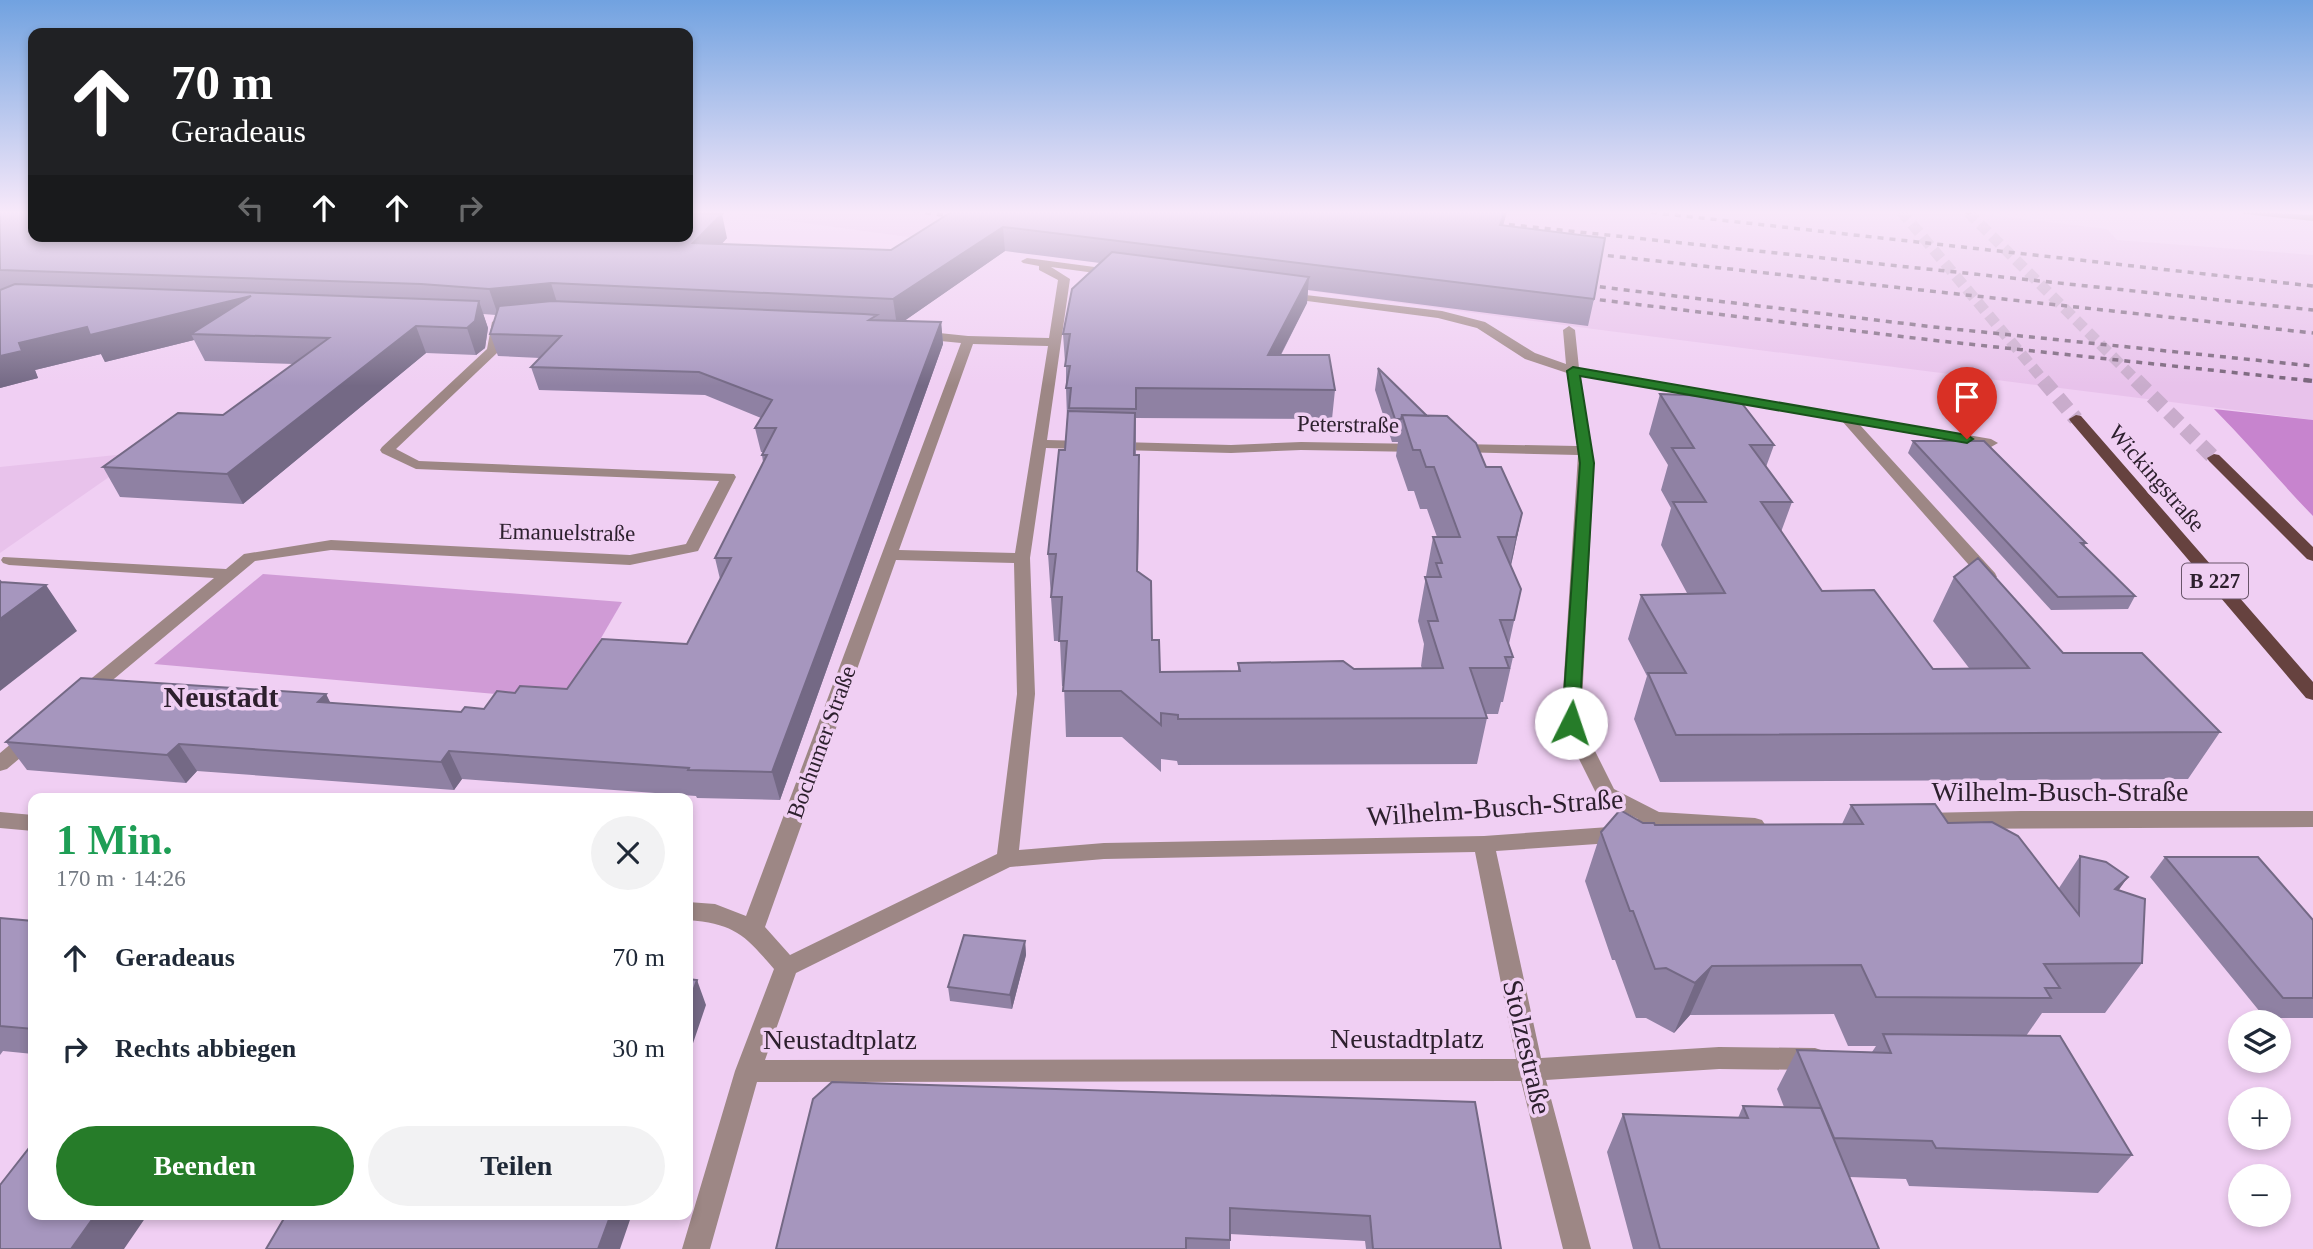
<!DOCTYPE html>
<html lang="de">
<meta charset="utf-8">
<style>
:root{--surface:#fff;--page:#f2f2f3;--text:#1f2937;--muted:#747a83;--accent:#267c29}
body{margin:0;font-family:"Times New Roman",serif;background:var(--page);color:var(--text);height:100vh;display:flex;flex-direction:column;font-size:26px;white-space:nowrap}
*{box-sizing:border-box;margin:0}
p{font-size:23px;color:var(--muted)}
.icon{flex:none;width:38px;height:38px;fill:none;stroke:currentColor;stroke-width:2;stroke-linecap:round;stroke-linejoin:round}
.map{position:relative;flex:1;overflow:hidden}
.sheet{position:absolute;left:28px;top:793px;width:665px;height:427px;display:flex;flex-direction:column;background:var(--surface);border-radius:14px;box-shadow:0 4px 10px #0003}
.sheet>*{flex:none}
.hud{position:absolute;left:28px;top:28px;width:665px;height:214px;border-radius:14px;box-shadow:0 4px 10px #0003;background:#202124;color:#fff;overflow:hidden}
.controls{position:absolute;left:2228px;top:1010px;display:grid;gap:14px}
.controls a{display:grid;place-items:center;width:63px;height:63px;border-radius:50%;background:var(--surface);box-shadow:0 4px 10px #0003;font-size:35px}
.pin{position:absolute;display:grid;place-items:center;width:60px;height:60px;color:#fff;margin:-72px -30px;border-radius:50% 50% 50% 0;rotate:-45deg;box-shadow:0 0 7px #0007}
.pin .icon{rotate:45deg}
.me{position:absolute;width:77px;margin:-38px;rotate:4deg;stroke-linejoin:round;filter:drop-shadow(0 0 5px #0008)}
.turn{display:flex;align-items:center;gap:24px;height:147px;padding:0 28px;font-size:32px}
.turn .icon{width:91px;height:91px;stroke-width:2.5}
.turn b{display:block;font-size:49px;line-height:60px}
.lanes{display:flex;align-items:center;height:66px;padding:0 28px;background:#0003;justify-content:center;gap:35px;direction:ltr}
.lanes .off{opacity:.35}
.round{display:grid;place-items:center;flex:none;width:74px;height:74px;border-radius:37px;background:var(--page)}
.overview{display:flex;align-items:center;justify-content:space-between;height:119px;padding:0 28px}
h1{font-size:42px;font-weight:600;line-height:52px;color:#1e9e55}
.button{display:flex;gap:14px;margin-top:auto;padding:14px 28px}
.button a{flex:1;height:80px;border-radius:42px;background:var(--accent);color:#fff;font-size:28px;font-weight:600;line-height:80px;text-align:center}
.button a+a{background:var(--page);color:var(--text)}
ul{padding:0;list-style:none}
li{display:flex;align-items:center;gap:21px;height:91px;padding:0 28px}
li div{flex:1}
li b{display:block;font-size:26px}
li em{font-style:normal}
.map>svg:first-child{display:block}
.built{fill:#e8c2eb}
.green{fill:#d09bd6}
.forest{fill:#c784ce}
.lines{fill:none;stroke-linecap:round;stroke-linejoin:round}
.major-tunnel-far1{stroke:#c9accc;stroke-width:11;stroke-dasharray:11 6;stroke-linecap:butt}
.major-tunnel{stroke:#c9accc;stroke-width:15;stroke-dasharray:15 8;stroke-linecap:butt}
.minor{fill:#9d8785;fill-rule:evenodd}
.major{fill:#66423f;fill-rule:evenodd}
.rail-far1{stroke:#776379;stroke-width:3.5;stroke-dasharray:6 6;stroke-linecap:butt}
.rail{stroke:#776379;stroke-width:4.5;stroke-dasharray:8 8;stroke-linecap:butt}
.wall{fill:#8f81a3}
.shaded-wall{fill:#746985}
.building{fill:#a696be;stroke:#746985;stroke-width:2}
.route{fill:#267c29;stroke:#19511b;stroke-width:2}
.labels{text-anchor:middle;stroke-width:7;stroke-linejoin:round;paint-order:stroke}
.shield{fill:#f0cff3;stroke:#685469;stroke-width:2}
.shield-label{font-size:21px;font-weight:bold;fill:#2d202e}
.street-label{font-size:23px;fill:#2d202e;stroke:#f0cff3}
.near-street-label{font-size:28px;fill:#2d202e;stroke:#f0cff3}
.district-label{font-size:30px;font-weight:bold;fill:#2d202e;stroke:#f0cff3}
</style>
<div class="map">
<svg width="2313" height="1249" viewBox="0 0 2313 1249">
<rect width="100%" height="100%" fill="#f0cff3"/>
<path class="built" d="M715 211H1829L1866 215 1864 211H1955L2107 229 2117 240 2313 255V420L1601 330Z
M145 452 0 553V467Z"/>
<path class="green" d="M263 574 622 602 565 700 154 664Z"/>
<path class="forest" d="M2214 409 2313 420V516C2279 481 2248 443 2214 409Z"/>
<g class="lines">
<path class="major-tunnel-far1" d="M1901 211 2045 382
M1968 212 2138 382"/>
<path class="major-tunnel" d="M2043 380 2076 419
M2136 380 2214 458"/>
<path class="minor" d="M2239 211 2313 215V221L2244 214Z
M1027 258 1117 270 1123 273 1117 276 1051 267 1070 279 1047 440 1231 445 1301 442 1421 444 1428 448 1421 452 1301 450 1231 453 1046 448 1030 558 1035 694 1019 850 1104 843 1484 836 1623 826 1638 819 1599 799 1561 723 1578 455 1456 452 1449 448 1456 444 1577 446 1567 373 1525 359 1477 328 1438 318 1284 298 1280 296V292L1442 311 1485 322 1535 353 1566 364 1563 330 1569 326 1575 330 1579 368 1991 439 1998 443 1991 447 1860 425 1995 573 1997 577 1989 582 1983 581 1842 421 1580 376 1594 463 1581 723 1614 789 1659 812 1755 818 1762 820 1766 826 1762 832 1755 834 1659 827 1626 842 1496 851 1541 1058 1719 1047 1815 1048 1824 1051 1828 1059 1824 1067 1815 1070 1719 1069 1546 1080 1591 1249H1563L1521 1081 757 1082 710 1249H682L735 1071 774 969C745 935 735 924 688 920V902L715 904 746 916 961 343 920 339 914 335 920 331 968 336 1049 338 1058 280 1039 270V266L1023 263 1021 261ZM973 344 1048 346 1015 553 899 550ZM896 560 1014 563 1017 694 997 854 790 955 765 927ZM1475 852 1516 1059 765 1060 796 973 1010 867 1104 859Z
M498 318 504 322 497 353 396 449 419 461 734 474 736 477 698 551 630 565 331 550 255 561 90 699H76L74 695 76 691 214 578 9 565 3 563 1 560 3 557 226 569 244 554 331 540 630 555 686 544 719 481 416 469 382 453 380 450 382 447 487 349 492 322Z
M32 730 39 732 42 737 39 742 7 769 0 771V753L25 732Z
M2021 811H2313V827L1922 829 1915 826 1912 821 1915 816 1922 813Z
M0 812 33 815V831L0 828Z"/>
<path class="major" d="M1962 211H1972L1973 212 1968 215Z
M2076 415 2081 416 2313 682V700L2306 698 2071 422 2069 419Z
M2214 454 2219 455 2313 547V561L2307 559 2209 461 2207 458Z"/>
<path class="rail-far1" d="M913 211 965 218
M1639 211 2313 286
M1485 222 2313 310
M1584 253 2313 333
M1576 284 1934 327 2313 366
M1576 297 1931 340 2313 381"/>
<path class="rail" d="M2304 380 2313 381"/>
</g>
<path class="wall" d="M0 211 33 236 727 238 722 244 891 250 953 211H1507L1503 226 1594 299 1588 326 1308 290 1307 303 1281 355 1335 390 1332 419 1136 418V455L1139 496 1138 572 1152 640 1160 672 1238 671V663L1354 669 1422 668 1421 666 1424 644 1418 621 1433 537H1437L1427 509H1420L1414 491H1408L1396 456 1398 442H1392L1375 390 1378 368 1427 416 1486 467 1522 513 1511 566 1521 589 1509 644 1513 657 1503 702H1501L1498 714H1486L1487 718 1477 764 1178 765 1177 761 1161 759V772L1122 737H1066L1064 686H1062L1060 641H1054L1048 554 1065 450 1067 417 1066 388V362H1065L1063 334 1100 263 1005 251 904 321 941 322 943 344 780 800 697 798 696 796 462 779 454 790 197 771 186 783 27 770 6 742 326 694 330 703 461 712 484 709 515 693 567 689 687 644 720 579 715 558 763 462 762 455 764 452H761L755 428 761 418 705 395 539 390 531 367 540 358 498 356 490 334 496 315 483 314 488 328 485 348 476 355 426 353 243 504 120 497 103 467 223 415 294 364 205 361 194 340 105 362 101 354 35 370 38 378 0 388Z
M1660 394 1774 445 1766 467 1792 502 1781 532 1822 591 1933 669 1969 668 1933 621 1954 577 2063 653 2220 732 2188 779 1660 782 1634 719 1647 676 1628 639 1641 595 1687 593 1661 545 1671 508 1661 490 1668 465 1649 434Z
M1913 441 2086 543 2084 546 2135 596 2128 609 2051 610 1908 453Z
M1851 805 1948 823 2059 888 2080 856 2128 877 2118 890 2142 963 2105 1013H2042L2026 1036 2132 1155 2098 1193 1909 1186 1906 1179 1849 1177 1879 1249H1633L1607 1152 1623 1114 1738 1118 1743 1106 1784 1107 1777 1089 1797 1050 1872 1052 1876 1046H1848L1834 1014 1690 1015 1674 1033 1646 1018H1636L1615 960H1612L1585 881 1601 832 1643 823 1655 825 1842 824Z
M2165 857 2313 920V1018H2265L2150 877Z
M0 918 33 921V1054L3 1051 0 1055Z
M1025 941 1026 955 1012 1009 950 1001 948 987Z
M832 1082 1501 1249H1366L1365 1241 1230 1234V1249H776Z"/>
<path class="shaded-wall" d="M1505 211H1507L1496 250 1500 225Z
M722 214 727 238 699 268 693 243Z
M1003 227 1005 251 897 326 893 299Z
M1309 277 1307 303 1266 383 1268 355Z
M551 283 559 309 498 315 489 289Z
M251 296 191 334 194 340 105 362 101 354 35 370 38 378 0 388V356L19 343 87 327Z
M479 301 488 328 485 348 476 355 467 328Z
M941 322 943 344 780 800 772 772Z
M416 326 426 353 243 504 227 474Z
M1139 455V496L1137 615V571Z
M1522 513 1513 556 1507 580 1516 537Z
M46 585 77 631 0 691V619Z
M326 694 340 722 318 702Z
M179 744 197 771 186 783 167 755Z
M449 751 462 779 454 790 441 762Z
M2128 877 2093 926 2115 889Z
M1025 941 1026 955 1012 1009 1010 995Z
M1712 966 1690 1015 1674 1033 1695 983Z
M697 980 706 1005 688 1058V1005Z
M96 1214H148L124 1249H71Z
M611 1214H632L620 1249H598Z"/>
<path class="building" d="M0 211 33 212V236H688V213L722 214 693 243 891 250 953 211H1505L1500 225 1605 238 1594 299 1003 227 893 299 551 283 489 289 421 284 0 270Z
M1112 252 1309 277 1268 355H1329L1335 390 1136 388V409L1069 408 1071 388H1066L1070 366H1065L1070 334H1063L1072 289Z
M15 284 479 301 475 321 467 328 416 326 227 474 103 467 178 413 223 415 329 338 191 334 251 296 90 335 87 327 19 343 22 351 0 356V290Z
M552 301 864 314 877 315 869 320 941 322 772 772 688 770 689 768 449 751 441 762 179 744 167 755 6 742 81 678 326 694 318 702 461 712 465 707 484 709 497 691 515 693 520 686 567 689 602 639 687 644 731 558H715L767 455H762L776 428H755L772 400 699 372 531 367 561 336 490 334 499 306Z
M1378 368 1427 416 1402 415 1401 419H1395Z
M1660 394 1737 397 1774 445H1750L1792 502H1761L1822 591 1874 590 1933 669 2029 668 1954 577 1978 558 2063 653H2142L2220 732 1676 735 1648 673H1686L1641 595 1725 593 1673 502H1706L1672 448H1694Z
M1068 411 1135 413 1134 455H1139L1137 571 1151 581 1152 640H1159L1160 672 1240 671 1238 663 1343 661 1354 669 1443 668 1428 621H1438L1425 577H1441L1436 563H1442L1433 537H1460L1434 467H1426L1420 450H1413L1402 415 1447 416 1476 443 1486 467H1501L1522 513 1516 537H1498L1521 589 1514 620H1500L1513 657H1505L1509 668H1470L1487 718 1178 719V715L1161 713V725L1121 691H1063L1067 641H1059L1062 597H1051L1056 554H1048L1059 450H1065Z
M1913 441H1984L2086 543H2081L2135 596 2058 597Z
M0 581 1 582 46 585 0 619Z
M1935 804 1948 823 1992 822 2018 836 2079 915 2080 856 2106 862 2128 877 2115 889 2145 899 2142 963 2044 964 2060 988H2045L2051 998 1876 997 1861 965 1712 966 1695 983 1666 968 1655 969 1633 911H1630L1601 832 1620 810 1643 823H1654L1655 825 1863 824 1851 805Z
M2165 857H2258L2313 920V998H2283Z
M0 918 33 921V1029L0 1026Z
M964 935 1025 941 1010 995 948 987Z
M688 979 697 980 688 1005Z
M1883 1034 2060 1036 2132 1155 1936 1148 1932 1141 1834 1138 1797 1050 1891 1053Z
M832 1082 1475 1102 1501 1249H1373L1370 1216 1230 1208V1240L1186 1238V1249H776L813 1099Z
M1743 1106 1821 1108 1879 1249H1660L1623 1114 1748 1118Z
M33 1143V1214H96L71 1249H0V1185Z
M338 1214H611L598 1249H266L286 1215 337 1216Z"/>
<linearGradient id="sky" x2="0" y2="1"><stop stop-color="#71a2e0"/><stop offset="0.55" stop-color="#f8e9fa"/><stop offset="1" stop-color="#f8e9fa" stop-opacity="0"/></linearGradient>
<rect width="2313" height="386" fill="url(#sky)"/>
<path class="route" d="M1573 367 1967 435 1973 439 1967 443 1580 376 1594 463 1579 723 1571 729 1562 723 1580 463 1567 371Z"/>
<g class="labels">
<rect class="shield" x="2182" y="563.5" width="66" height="35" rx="5"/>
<g class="shield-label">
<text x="2215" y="588">B 227</text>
</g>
<g class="street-label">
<text transform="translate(1348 424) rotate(1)" y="8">Peterstraße</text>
<text transform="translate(2157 478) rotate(49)" y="8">Wickingstraße</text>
<text transform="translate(567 532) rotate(1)" y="8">Emanuelstraße</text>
<text transform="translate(821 742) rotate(-70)" y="8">Bochumer Straße</text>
</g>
<g class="near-street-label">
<text x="2060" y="801">Wilhelm-Busch-Straße</text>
<text transform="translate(1495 807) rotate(-4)" y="10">Wilhelm-Busch-Straße</text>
<text x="1407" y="1048">Neustadtplatz</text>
<text x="840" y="1049">Neustadtplatz</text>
<text transform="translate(1528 1047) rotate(77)" y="10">Stolzestraße</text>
</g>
<g class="district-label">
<text x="221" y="707">Neustadt</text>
</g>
</g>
</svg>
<div class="controls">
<a><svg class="icon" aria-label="layers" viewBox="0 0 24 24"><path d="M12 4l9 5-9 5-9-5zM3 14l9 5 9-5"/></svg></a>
<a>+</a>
<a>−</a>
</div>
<div class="pin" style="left:1967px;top:439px;background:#d93025"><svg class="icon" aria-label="arrive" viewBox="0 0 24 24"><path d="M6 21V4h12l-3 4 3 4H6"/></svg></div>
<svg class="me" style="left:1571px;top:723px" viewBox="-20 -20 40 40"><circle r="19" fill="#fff"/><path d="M0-13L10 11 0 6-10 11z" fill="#267c29"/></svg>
<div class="hud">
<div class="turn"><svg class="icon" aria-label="ahead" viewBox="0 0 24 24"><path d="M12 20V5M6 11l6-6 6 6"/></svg><div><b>70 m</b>Geradeaus</div></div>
<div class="lanes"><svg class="icon off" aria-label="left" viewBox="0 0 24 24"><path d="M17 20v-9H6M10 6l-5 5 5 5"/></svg><svg class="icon" aria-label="ahead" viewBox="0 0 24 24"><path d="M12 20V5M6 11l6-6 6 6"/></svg><svg class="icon" aria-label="ahead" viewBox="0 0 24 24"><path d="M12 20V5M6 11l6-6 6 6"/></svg><svg class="icon off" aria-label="right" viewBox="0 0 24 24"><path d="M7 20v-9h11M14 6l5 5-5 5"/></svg></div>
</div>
<section class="sheet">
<div class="overview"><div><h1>1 Min.</h1><p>170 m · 14:26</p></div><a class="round"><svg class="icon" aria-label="close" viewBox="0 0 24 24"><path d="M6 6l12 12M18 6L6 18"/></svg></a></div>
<ul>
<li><svg class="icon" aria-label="ahead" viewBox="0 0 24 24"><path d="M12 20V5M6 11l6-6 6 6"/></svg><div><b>Geradeaus</b></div><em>70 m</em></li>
<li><svg class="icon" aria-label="right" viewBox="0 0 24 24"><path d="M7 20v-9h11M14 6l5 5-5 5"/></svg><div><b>Rechts abbiegen</b></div><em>30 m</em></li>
</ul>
<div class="button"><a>Beenden</a><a>Teilen</a></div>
</section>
</div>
